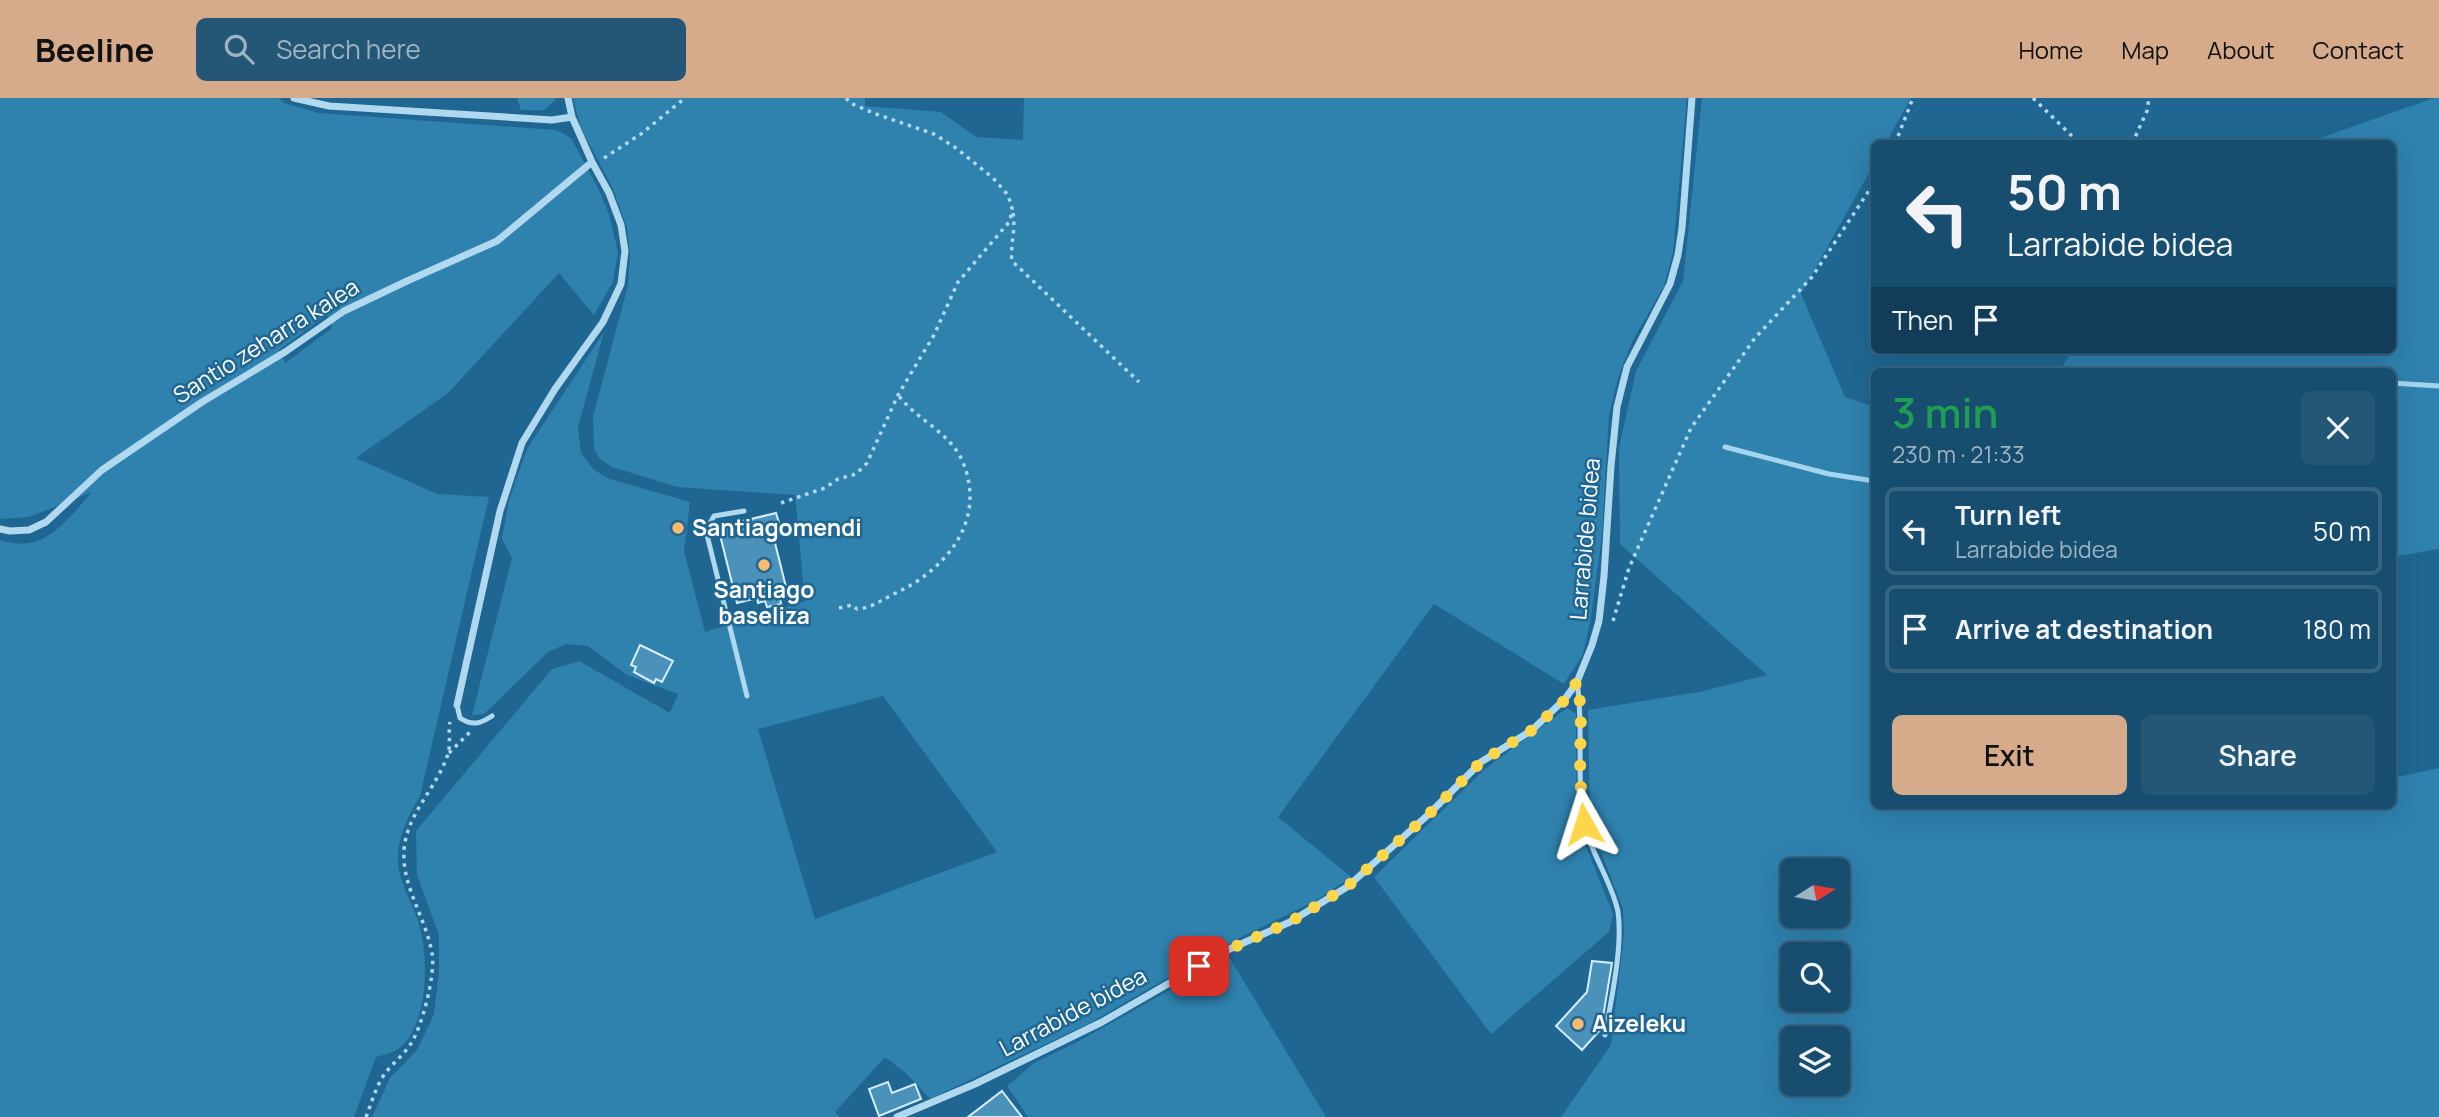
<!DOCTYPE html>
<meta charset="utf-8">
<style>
:root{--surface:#174d6e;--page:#245776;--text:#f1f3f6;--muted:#9eb4c2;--line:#366481;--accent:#d6ab8b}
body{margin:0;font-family:Manrope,sans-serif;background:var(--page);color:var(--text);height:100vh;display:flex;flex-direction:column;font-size:26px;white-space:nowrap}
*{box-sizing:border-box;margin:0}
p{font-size:23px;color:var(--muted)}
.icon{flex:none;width:38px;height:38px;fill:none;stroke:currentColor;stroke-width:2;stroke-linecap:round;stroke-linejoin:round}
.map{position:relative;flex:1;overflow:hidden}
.drawer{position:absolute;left:1871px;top:270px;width:525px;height:441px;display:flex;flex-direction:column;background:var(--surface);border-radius:10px;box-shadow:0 7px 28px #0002,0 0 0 2px var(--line)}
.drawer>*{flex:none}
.banner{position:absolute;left:1871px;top:42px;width:525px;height:214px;border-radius:10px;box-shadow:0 7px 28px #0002,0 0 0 2px var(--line);background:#174d6e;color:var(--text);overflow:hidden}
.needle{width:46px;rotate:79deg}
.tools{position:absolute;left:1780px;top:760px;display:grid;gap:14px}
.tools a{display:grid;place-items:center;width:70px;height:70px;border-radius:10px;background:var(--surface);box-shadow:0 7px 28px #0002,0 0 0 2px var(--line);font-size:35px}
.pin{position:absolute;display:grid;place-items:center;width:60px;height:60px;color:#fff;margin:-30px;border-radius:14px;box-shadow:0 4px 10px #0006}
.me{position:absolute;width:77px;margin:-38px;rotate:354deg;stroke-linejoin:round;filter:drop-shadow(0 0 5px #0008)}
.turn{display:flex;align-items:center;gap:24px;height:147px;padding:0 21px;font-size:32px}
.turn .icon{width:91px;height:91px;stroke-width:2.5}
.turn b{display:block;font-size:49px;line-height:60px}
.then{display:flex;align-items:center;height:66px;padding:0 21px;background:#0003;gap:14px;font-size:26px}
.round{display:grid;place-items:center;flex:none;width:74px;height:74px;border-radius:10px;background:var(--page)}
.overview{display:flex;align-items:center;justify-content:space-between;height:119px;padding:0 21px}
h1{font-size:42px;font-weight:600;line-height:52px;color:#1e9e55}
.button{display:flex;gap:14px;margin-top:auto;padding:14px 21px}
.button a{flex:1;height:80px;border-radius:10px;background:var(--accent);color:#111;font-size:28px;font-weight:600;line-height:80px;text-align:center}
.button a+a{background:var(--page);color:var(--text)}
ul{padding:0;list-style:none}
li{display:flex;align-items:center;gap:21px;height:88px;margin:0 14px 10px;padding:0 7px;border:4px solid var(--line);border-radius:10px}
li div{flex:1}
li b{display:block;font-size:26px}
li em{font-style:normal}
header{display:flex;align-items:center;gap:42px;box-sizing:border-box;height:98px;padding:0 35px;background:var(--accent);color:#111}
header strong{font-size:33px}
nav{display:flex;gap:38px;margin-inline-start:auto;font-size:24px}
.search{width:490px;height:63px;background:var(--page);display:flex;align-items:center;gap:18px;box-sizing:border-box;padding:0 24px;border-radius:10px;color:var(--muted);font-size:26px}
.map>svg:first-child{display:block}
.green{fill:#2f81ae;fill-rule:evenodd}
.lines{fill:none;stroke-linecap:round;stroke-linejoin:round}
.stream{stroke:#a4d5ef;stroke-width:5}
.building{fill:#4b92bb;stroke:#d6edfa;stroke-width:2}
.path{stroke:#b0d8ee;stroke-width:3.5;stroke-dasharray:3.5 5;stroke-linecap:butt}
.lane{stroke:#b0d8ee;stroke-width:5}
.street{stroke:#b0d8ee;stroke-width:7}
.route{stroke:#ffd54a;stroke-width:12;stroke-dasharray:0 21.6}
.poi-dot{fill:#fcb970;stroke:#1f6792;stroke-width:2.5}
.labels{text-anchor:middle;stroke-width:5;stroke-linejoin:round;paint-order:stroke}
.street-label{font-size:23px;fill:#fff;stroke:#1f6792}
.poi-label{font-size:23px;font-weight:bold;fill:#fff;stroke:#1f6792;text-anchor:start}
</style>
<header>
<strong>Beeline</strong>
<div class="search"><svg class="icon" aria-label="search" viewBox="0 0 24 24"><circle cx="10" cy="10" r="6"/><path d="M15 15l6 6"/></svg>Search here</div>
<nav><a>Home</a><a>Map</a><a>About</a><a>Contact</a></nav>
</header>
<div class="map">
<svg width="2439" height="1019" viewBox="0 0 2439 1019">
<rect width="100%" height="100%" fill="#1f6792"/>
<path class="green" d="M0 0H278L284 5 319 15 556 32 571 40 598 90 609 116 618 154 613 184 594 217 559 175 448 295 356 360 437 396 489 399 420 698C408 719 397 739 398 764 399 785 411 801 417 820 429 853 429 917 405 945 397 954 387 956 376 959L354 1019H0V442C44 457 66 423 92 394L29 419 0 421ZM327 217 332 230 285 265 279 252Z
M517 0H557L544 12H521Z
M573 0H865V8L941 14 976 39 1023 42 1024 0H1687L1673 154 1664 188 1632 244 1618 280 1609 317 1602 437 1590 525 1583 556 1564 586 1434 506 1278 719 1351 779 1317 802 1221 849 1090 925 930 1001 907 976 885 959 835 1014 840 1019H372L390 980 417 952 434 916 439 874V837L417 777 416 733 552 571 579 563 670 615 678 596 627 577 588 548 566 546 548 554 484 616 472 617 512 460 502 441 509 402 527 351 604 234 578 329 581 355 594 372 610 381 690 404 684 453 705 534 805 503 795 397 677 389 612 369 599 360 594 350 593 319 628 187 630 156 627 130 613 91 581 30ZM883 598 997 754 815 821 758 631Z
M1702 0H1911L1886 45 1874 46V66L1801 196 1845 299 1874 309V707H2392V680L2439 670V1019H1561L1611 947 1624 836 1623 811 1590 725 1588 612 1699 594 1767 577 1620 446 1619 350 1636 273 1683 183ZM1792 772H1838V817H1792ZM1792 856H1838V901H1792ZM1792 940H1838V985H1792Z
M2434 0H2439V451L2392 459V273H2060L2072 252H2392V46L2306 45Z
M1567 610 1576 616 1577 725 1613 816 1609 834 1491 936 1374 779 1485 671Z
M1229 859 1326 1019H1028L1007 988 1034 965 1079 943Z"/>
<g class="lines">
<path class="stream" d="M2392 285 2439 288
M1725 349 1829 376 1874 383"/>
</g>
<path class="building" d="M776 415 782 435 773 437 788 497 780 499 781 506 767 509 765 503 758 505 757 500 737 505 718 429Z
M640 547 673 563 662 584 656 581 654 585 634 574 636 569 631 567Z
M1592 863 1612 865 1601 931 1582 952 1556 928 1587 894Z
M888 984 892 995 915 986 921 1001 879 1018 869 991Z
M1002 993 1022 1019H968Z"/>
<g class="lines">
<path class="path" d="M2033 0 2080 46
M1895 46 1913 0
M2132 46 2147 13 2149 0
M604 60 641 36 685 0
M1013 115C1016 132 1010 146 1012 163L1139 284
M781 405 825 390 838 381 856 376 867 365 898 297 934 237 958 184 1010 123 1012 110 1008 97 993 80 956 50 934 36 876 16 850 5 846 0
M839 510 852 507 857 511C872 510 883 501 896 495 947 471 988 421 962 362 949 334 916 321 899 298
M1613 523 1629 470 1691 330 1755 240 1812 179 1874 85
M449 655 470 634
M366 1019C371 1006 375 992 382 980 390 967 402 959 410 947 422 930 436 875 432 855 426 820 402 789 404 753 406 716 437 690 448 656 451 646 448 635 450 624"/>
<path class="lane" d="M744 413 714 418 706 433 747 598
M1577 584C1584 630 1576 677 1584 724 1589 752 1613 786 1618 814 1623 849 1611 902 1605 937
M457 607 460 620C472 628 480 626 492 618"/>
<path class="street" d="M294 0 329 8 552 22 572 19
M0 431 10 433 29 432 46 424 102 372 202 304 285 254 344 213 407 183 497 143 592 64
M457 607 500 413 522 345 555 291 603 224 621 186 625 153 621 127 609 95 592 64 572 19 568 0
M897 1019 975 986 1102 924 1223 854 1290 824 1347 789 1429 716 1481 664 1532 632 1565 601 1577 584 1592 547 1599 523 1604 478 1611 368 1617 309 1627 269 1670 186 1678 157 1682 130 1692 0"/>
</g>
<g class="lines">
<path class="route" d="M1199 868 1223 854 1290 824 1347 789 1429 716 1481 664 1532 632 1566 601 1577 584 1581 611 1580 678 1584 726"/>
</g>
<g class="poi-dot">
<circle cx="678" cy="430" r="7"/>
<circle cx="764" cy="467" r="7"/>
<circle cx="1578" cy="926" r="7"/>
</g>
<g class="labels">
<g class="street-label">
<text transform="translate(266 243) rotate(-32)" y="8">Santio zeharra kalea</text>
<text transform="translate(1585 441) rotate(-85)" y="8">Larrabide bidea</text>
<text transform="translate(1073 914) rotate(-28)" y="8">Larrabide bidea</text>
</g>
<g class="poi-label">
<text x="692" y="438">Santiagomendi</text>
<text x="764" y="500" text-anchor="middle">Santiago<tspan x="764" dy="26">baseliza</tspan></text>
<text x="1592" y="934">Aizeleku</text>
</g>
</g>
</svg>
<div class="tools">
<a><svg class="needle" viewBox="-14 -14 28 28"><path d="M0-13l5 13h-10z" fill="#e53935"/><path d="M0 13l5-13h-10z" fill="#9eb4c2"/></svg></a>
<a><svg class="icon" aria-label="search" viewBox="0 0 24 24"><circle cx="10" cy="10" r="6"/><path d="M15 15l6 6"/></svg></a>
<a><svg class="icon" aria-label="layers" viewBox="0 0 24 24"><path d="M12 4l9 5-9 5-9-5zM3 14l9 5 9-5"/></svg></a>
</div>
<div class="pin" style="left:1199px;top:868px;background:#d93025"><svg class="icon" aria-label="arrive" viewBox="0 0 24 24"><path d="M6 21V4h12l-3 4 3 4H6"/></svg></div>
<svg class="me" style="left:1584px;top:726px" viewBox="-20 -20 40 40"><path d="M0-17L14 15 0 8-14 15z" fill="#ffd54a" stroke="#fff" stroke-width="4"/></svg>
<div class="banner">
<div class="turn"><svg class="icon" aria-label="left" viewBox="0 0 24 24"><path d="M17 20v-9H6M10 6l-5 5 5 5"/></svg><div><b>50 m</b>Larrabide bidea</div></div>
<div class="then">Then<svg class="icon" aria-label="arrive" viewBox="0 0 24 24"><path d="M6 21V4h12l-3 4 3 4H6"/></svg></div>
</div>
<section class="drawer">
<div class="overview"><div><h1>3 min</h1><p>230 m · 21:33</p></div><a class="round"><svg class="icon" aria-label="close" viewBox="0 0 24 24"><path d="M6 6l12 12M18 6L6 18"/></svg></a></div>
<ul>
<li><svg class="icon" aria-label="left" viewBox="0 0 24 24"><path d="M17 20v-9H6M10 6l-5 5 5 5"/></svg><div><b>Turn left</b><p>Larrabide bidea</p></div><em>50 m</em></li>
<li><svg class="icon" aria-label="arrive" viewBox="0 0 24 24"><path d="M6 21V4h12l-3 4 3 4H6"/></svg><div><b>Arrive at destination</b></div><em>180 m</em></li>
</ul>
<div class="button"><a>Exit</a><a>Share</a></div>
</section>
</div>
